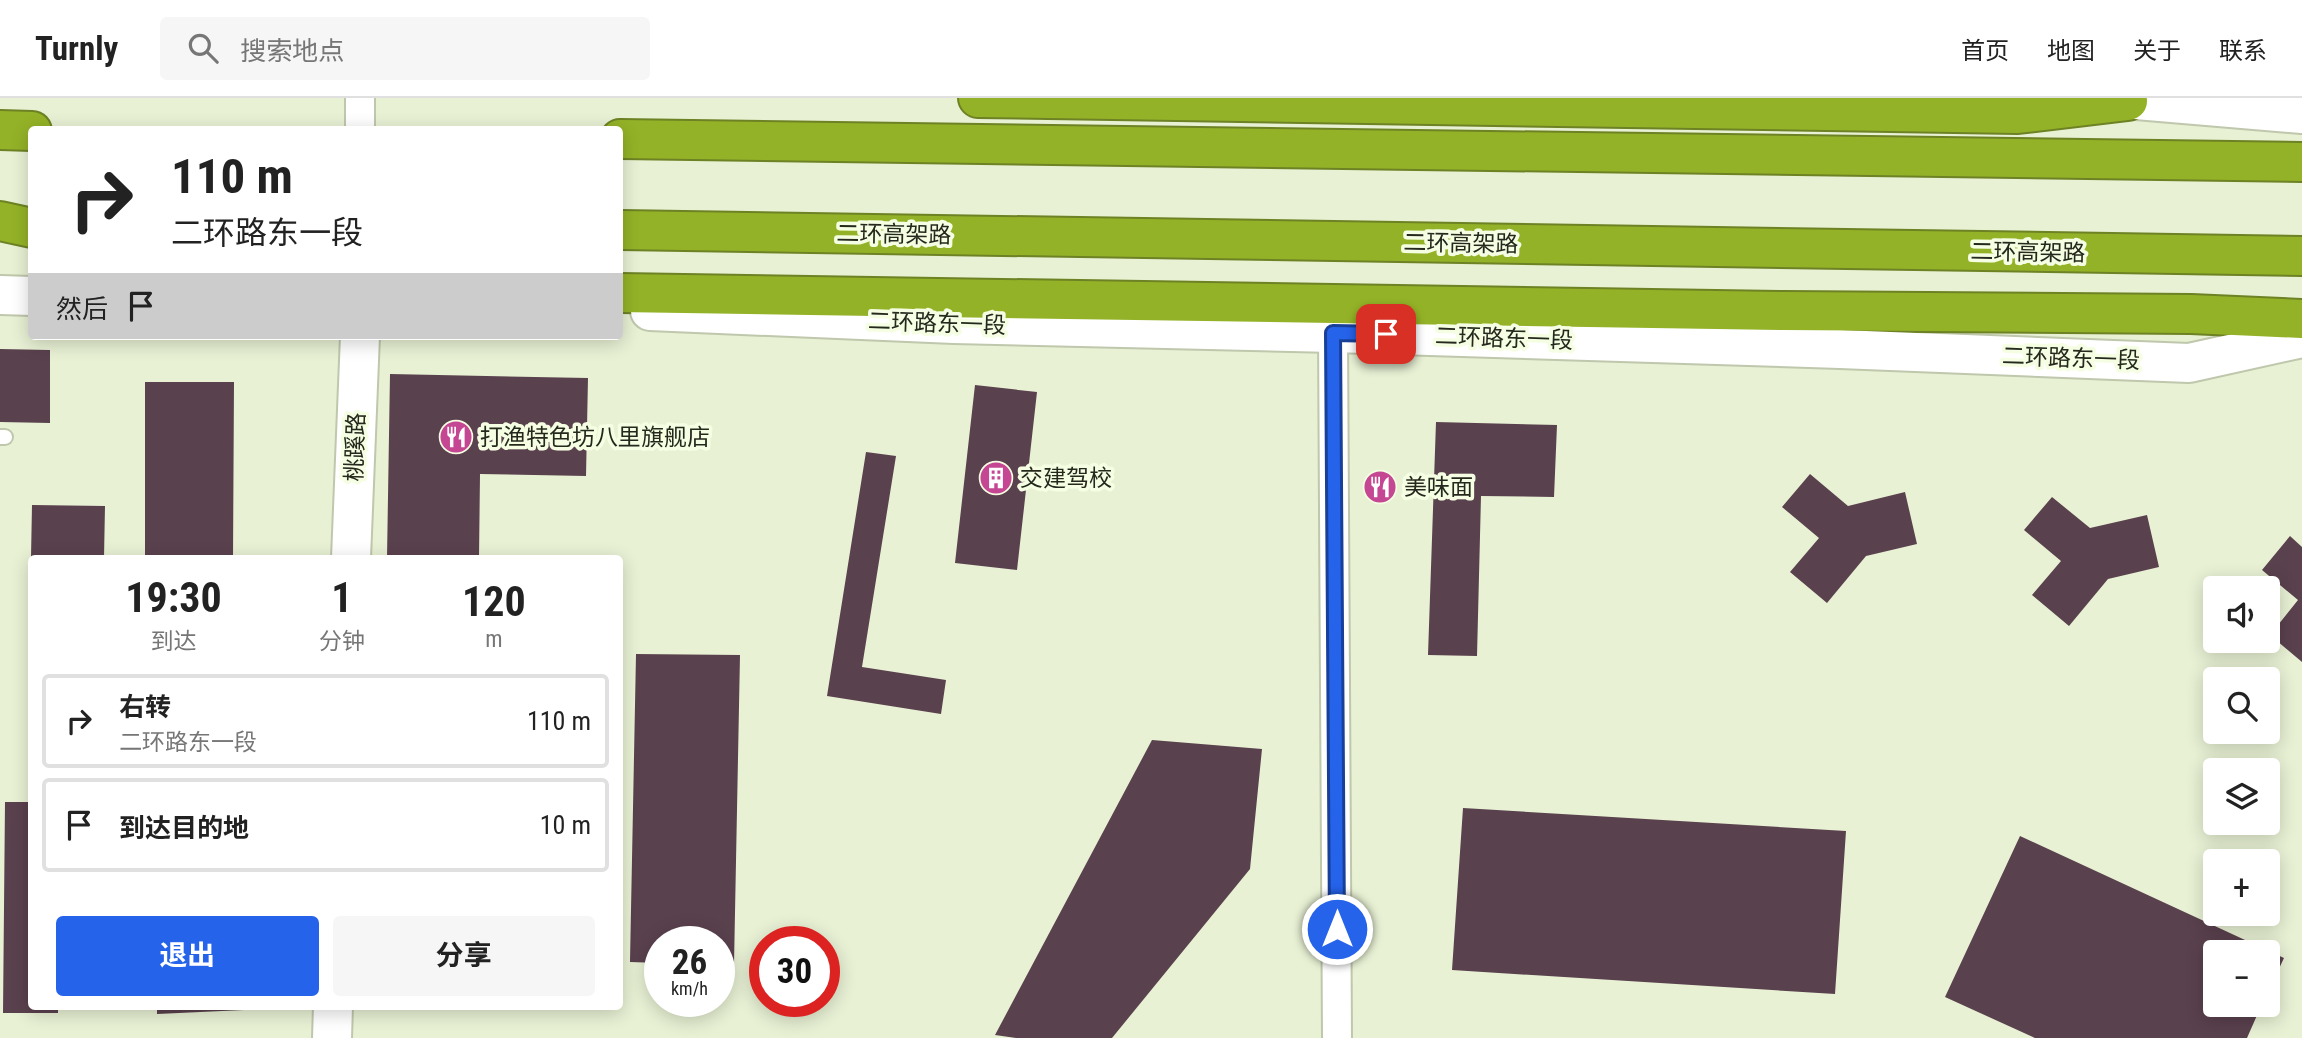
<!DOCTYPE html>
<html lang="zh">
<meta charset="utf-8">
<style>
:root{--surface:#fff;--page:#f6f6f6;--text:#222;--muted:#767676;--line:#e0e0e0;--accent:#2563eb}
body{margin:0;font-family:"Roboto Condensed","Noto Sans SC",sans-serif;background:var(--page);color:var(--text);height:100vh;display:flex;flex-direction:column;font-size:26px;white-space:nowrap}
*{box-sizing:border-box;margin:0}
p{font-size:23px;color:var(--muted)}
.icon{flex:none;width:38px;height:38px;fill:none;stroke:currentColor;stroke-width:2;stroke-linecap:round;stroke-linejoin:round}
.map{position:relative;flex:1;overflow:hidden}
.sheet{position:absolute;left:28px;top:457px;width:595px;height:455px;display:flex;flex-direction:column;background:var(--surface);border-radius:7px;box-shadow:0 4px 18px #0003}
.sheet>*{flex:none}
.hud{position:absolute;left:28px;top:28px;width:595px;height:214px;border-radius:7px;box-shadow:0 4px 18px #0003;background:#fff;color:var(--text);overflow:hidden}
.buttons{position:absolute;left:2203px;top:478px;display:grid;gap:14px}
.buttons a{display:grid;place-items:center;width:77px;height:77px;border-radius:7px;background:var(--surface);box-shadow:0 4px 18px #0003;font-size:35px}
.speed{position:absolute;left:644px;top:828px;display:flex;gap:14px;font-size:35px;font-weight:700;text-align:center}
.speed>*{display:grid;place-content:center;width:91px;height:91px;border-radius:50%;background:var(--surface);box-shadow:0 4px 18px #0003;line-height:1}
.speed small{font-size:18px;font-weight:400}
.speed .limit{border:10px solid #d22;background:#fff;color:#111}
.pin{position:absolute;display:grid;place-items:center;width:60px;height:60px;color:#fff;margin:-30px;border-radius:14px;box-shadow:0 4px 10px #0006}
.me{position:absolute;width:77px;margin:-38px;rotate:0deg;stroke-linejoin:round;filter:drop-shadow(0 0 5px #0008)}
.turn{display:flex;align-items:center;gap:24px;height:147px;padding:0 28px;font-size:32px}
.turn .icon{width:91px;height:91px;stroke-width:2.5}
.turn b{display:block;font-size:49px;line-height:60px}
.then{display:flex;align-items:center;height:66px;padding:0 28px;background:#0003;gap:14px;font-size:26px}
.eta{display:flex;justify-content:space-evenly;align-items:center;height:119px;text-align:center}
.eta b{font-size:42px;font-weight:700;line-height:49px}
.primary-button{display:flex;gap:14px;margin-top:auto;padding:14px 28px}
.primary-button a{flex:1;height:80px;border-radius:7px;background:var(--accent);color:#fff;font-size:28px;font-weight:700;line-height:80px;text-align:center}
.primary-button a+a{background:var(--page);color:var(--text)}
ul{padding:0;list-style:none}
li{display:flex;align-items:center;gap:21px;height:94px;margin:0 14px 10px;padding:0 14px;border:4px solid var(--line);border-radius:7px}
li div{flex:1}
li b{display:block;font-size:26px}
li em{font-style:normal}
header{display:flex;align-items:center;gap:42px;box-sizing:border-box;height:98px;padding:0 35px;background:var(--surface);border-bottom:2px solid var(--line)}
header strong{font-size:33px}
nav{display:flex;gap:38px;margin-inline-start:auto;font-size:24px}
.search{width:490px;height:63px;background:var(--page);display:flex;align-items:center;gap:18px;box-sizing:border-box;padding:0 24px;border-radius:7px;color:var(--muted);font-size:26px}
.map>svg:first-child{display:block}
.building{fill:#5a414e}
.lines{fill:none;stroke-linecap:round;stroke-linejoin:round}
.lane-casing{stroke:#bfc7ac;stroke-width:18}
.street-casing{stroke:#bfc7ac;stroke-width:32}
.secondary-casing{stroke:#bfc7ac;stroke-width:42}
.highway-casing{stroke:#6d8224;stroke-width:42}
.lane{stroke:#fff;stroke-width:14}
.street{stroke:#fff;stroke-width:28}
.secondary{stroke:#fff;stroke-width:38}
.highway{stroke:#94b227;stroke-width:38}
.route-casing{stroke:#184099;stroke-width:18}
.route{stroke:#2563eb;stroke-width:12}
.labels{text-anchor:middle;stroke-width:7;stroke-linejoin:round;paint-order:stroke}
.street-label{font-size:23px;fill:#24281d;stroke:#f5fee2}
.poi-label{font-size:23px;fill:#24281d;stroke:#f5fee2;text-anchor:start}
</style>
<header>
<strong>Turnly</strong>
<div class="search"><svg class="icon" aria-label="search" viewBox="0 0 24 24"><circle cx="10" cy="10" r="6"/><path d="M15 15l6 6"/></svg>搜索地点</div>
<nav><a>首页</a><a>地图</a><a>关于</a><a>联系</a></nav>
</header>
<div class="map">
<svg width="2302" height="940" viewBox="0 0 2302 940">
<rect width="100%" height="100%" fill="#e8f1d4"/>
<path class="building" d="M0 251 50 252V325L0 324Z
M390 276 588 280 586 378 480 376 479 460H387Z
M145 284H234L233 460H145Z
M975 287 1037 294 1017 472 955 465Z
M1436 324 1557 327 1554 399 1481 398 1477 558 1428 557Z
M866 354 896 358 862 569 946 582 941 616 827 598Z
M1810 376 1848 408 1905 394 1917 446 1866 458 1827 505 1790 474 1819 440 1782 409Z
M2052 399 2090 430 2147 417 2159 469 2108 481 2069 528 2032 497 2061 463 2024 432Z
M32 407 105 408 104 460H31Z
M2290 438 2302 449V564L2270 537 2298 502 2262 472Z
M29 541H32V587H28Z
M636 556 740 557 734 866H719V844H660V865L630 864Z
M1152 642 1262 651 1250 771 1112 940H1016L995 937Z
M5 704H32V908H58V915H3Z
M1463 710 1846 733 1835 896 1452 872Z
M2020 738 2284 860 2268 894V854H2216V906H2262L2247 940H2035L1945 899Z
M157 908H244V912L157 916Z"/>
<g class="lines">
<defs>
<path id="lane" d="M0 339H5"/>
<path id="street" d="M360 0V32
M1333 235 1337 940"/>
<path id="secondary" d="M2113 0 2302 16
M0 197 32 198
M650 213 954 226 1333 235 1840 251 2189 265 2302 240
M351 460 360 238
M332 940 333 908"/>
<path id="highway" d="M978 0 2018 16 2128 3
M0 32 32 33
M620 41 2302 64
M0 123 32 130
M620 132 2302 158
M620 195 1784 213 2191 216 2302 221"/>
</defs>
<use href="#lane" class="lane-casing"/>
<use href="#street" class="street-casing"/>
<use href="#secondary" class="secondary-casing"/>
<use href="#highway" class="highway-casing"/>
<use href="#lane" class="lane"/>
<use href="#street" class="street"/>
<use href="#secondary" class="secondary"/>
<use href="#highway" class="highway"/>
</g>
<g class="lines">
<defs>
<path id="route" d="M1337 831 1333 235 1386 236"/>
</defs>
<use href="#route" class="route-casing"/>
<use href="#route" class="route"/>
</g>
<defs>
<symbol id="restaurant-disc" viewBox="-11 -11 22 22"><circle r="9.5" fill="#c54692" stroke="#f5fee2"/><path d="M-5-6h1v4h1v-4h1v4h1v-4h1v5L-1.5 .5V6h-2V.5L-5-1ZM5-6V6H3V1.5H1.5Q1.5-4 5-6Z" fill="#fff"/></symbol>
<symbol id="building-disc" viewBox="-11 -11 22 22"><circle r="9.5" fill="#c54692" stroke="#f5fee2"/><path d="M-4-6H4V6H1V3H-1V6H-4ZM-2.5-4.3h1.7v1.8h-1.7ZM.8-4.3h1.7v1.8H.8ZM-2.5-1h1.7V.8h-1.7ZM.8-1h1.7V.8H.8Z" fill="#fff"/></symbol>
</defs>
<g fill-rule="evenodd">
<use href="#restaurant-disc" x="437" y="320" width="38" height="38"/>
<use href="#building-disc" x="977" y="361" width="38" height="38"/>
<use href="#restaurant-disc" x="1361" y="370" width="38" height="38"/>
</g>
<g class="labels">
<g class="street-label">
<text transform="translate(894 136) rotate(1)" y="8">二环高架路</text>
<text transform="translate(1461 145) rotate(1)" y="8">二环高架路</text>
<text transform="translate(2028 154) rotate(1)" y="8">二环高架路</text>
<text transform="translate(937 225) rotate(2)" y="8">二环路东一段</text>
<text transform="translate(1504 240) rotate(2)" y="8">二环路东一段</text>
<text transform="translate(2071 260) rotate(2)" y="8">二环路东一段</text>
<text transform="translate(355 349) rotate(-88)" y="8">桃蹊路</text>
</g>
<g class="poi-label">
<text x="480" y="347">打渔特色坊八里旗舰店</text>
<text x="1020" y="388">交建驾校</text>
<text x="1404" y="397">美味面</text>
</g>
</g>
</svg>
<div class="buttons">
<a><svg class="icon" aria-label="sound" viewBox="0 0 24 24"><path d="M4 9h4l5-4v14l-5-4H4zM17 9q2 3 0 6"/></svg></a>
<a><svg class="icon" aria-label="search" viewBox="0 0 24 24"><circle cx="10" cy="10" r="6"/><path d="M15 15l6 6"/></svg></a>
<a><svg class="icon" aria-label="layers" viewBox="0 0 24 24"><path d="M12 4l9 5-9 5-9-5zM3 14l9 5 9-5"/></svg></a>
<a>+</a>
<a>−</a>
</div>
<div class="speed"><div>26<small>km/h</small></div><div class="limit">30</div></div>
<div class="pin" style="left:1386px;top:236px;background:#d93025"><svg class="icon" aria-label="arrive" viewBox="0 0 24 24"><path d="M6 21V4h12l-3 4 3 4H6"/></svg></div>
<svg class="me" style="left:1337px;top:831px" viewBox="-20 -20 40 40"><circle r="17" fill="#2563eb" stroke="#fff" stroke-width="3"/><path d="M0-11L8 9 0 5-8 9z" fill="#fff"/></svg>
<div class="hud">
<div class="turn"><svg class="icon" aria-label="right" viewBox="0 0 24 24"><path d="M7 20v-9h11M14 6l5 5-5 5"/></svg><div><b>110 m</b>二环路东一段</div></div>
<div class="then">然后<svg class="icon" aria-label="arrive" viewBox="0 0 24 24"><path d="M6 21V4h12l-3 4 3 4H6"/></svg></div>
</div>
<section class="sheet">
<div class="eta">
<div><b>19:30</b><p>到达</p></div>
<div><b>1</b><p>分钟</p></div>
<div><b>120</b><p>m</p></div>
</div>
<ul>
<li><svg class="icon" aria-label="right" viewBox="0 0 24 24"><path d="M7 20v-9h11M14 6l5 5-5 5"/></svg><div><b>右转</b><p>二环路东一段</p></div><em>110 m</em></li>
<li><svg class="icon" aria-label="arrive" viewBox="0 0 24 24"><path d="M6 21V4h12l-3 4 3 4H6"/></svg><div><b>到达目的地</b></div><em>10 m</em></li>
</ul>
<div class="primary-button"><a>退出</a><a>分享</a></div>
</section>
</div>
